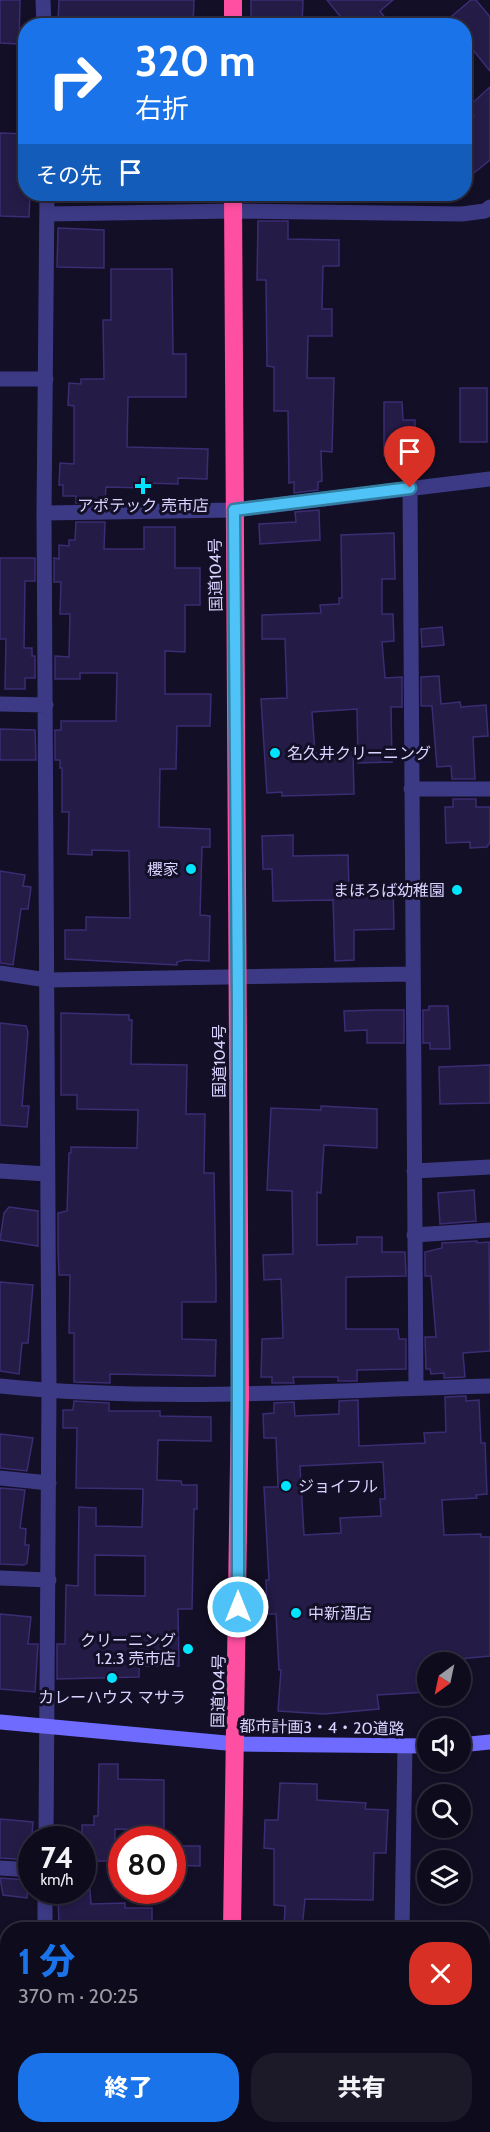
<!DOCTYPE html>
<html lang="ja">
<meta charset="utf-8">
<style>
:root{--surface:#0e0b1c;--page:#1c1929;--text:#f1f3f6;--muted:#9b9ba3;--line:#2e2b3b;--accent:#1a73e8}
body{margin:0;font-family:Cabin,"Noto Sans JP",sans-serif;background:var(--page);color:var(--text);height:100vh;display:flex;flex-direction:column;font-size:22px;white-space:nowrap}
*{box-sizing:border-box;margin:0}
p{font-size:20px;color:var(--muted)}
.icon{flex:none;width:33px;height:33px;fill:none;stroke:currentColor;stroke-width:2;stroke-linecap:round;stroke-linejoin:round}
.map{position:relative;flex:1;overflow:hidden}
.details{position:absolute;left:0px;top:1922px;width:490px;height:212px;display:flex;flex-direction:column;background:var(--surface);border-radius:24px 24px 0 0;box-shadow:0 3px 9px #0003,0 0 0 2px var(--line)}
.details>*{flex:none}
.hud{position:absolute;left:18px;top:18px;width:454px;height:183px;border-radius:24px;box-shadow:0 3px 9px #0003,0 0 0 2px var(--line);background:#1a73e8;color:#fff;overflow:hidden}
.needle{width:39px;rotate:213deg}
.tools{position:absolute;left:417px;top:1652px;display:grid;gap:12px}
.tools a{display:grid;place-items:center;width:54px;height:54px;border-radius:50%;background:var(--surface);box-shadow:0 3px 9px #0003,0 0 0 2px var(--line);font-size:30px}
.speed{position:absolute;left:18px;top:1826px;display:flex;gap:12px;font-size:30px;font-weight:700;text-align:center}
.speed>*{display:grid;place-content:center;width:78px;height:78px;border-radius:50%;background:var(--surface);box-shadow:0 3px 9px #0003,0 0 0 2px var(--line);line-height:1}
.speed small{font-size:15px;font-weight:400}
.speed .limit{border:9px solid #d22;background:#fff;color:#111}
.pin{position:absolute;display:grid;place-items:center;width:51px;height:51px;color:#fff;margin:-62px -26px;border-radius:50% 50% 50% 0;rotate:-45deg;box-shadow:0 0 6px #0007}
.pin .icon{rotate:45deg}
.me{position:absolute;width:66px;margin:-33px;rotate:0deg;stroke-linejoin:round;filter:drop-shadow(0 0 4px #0008)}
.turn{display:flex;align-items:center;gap:21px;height:126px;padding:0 18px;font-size:27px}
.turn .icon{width:78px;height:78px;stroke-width:2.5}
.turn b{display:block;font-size:42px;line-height:51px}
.then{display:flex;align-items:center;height:57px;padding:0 18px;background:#0003;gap:12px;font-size:22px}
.round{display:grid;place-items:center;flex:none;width:63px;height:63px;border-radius:24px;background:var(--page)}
.headline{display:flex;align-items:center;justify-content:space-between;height:102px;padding:0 18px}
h1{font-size:36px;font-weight:800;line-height:45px;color:var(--accent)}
.cta{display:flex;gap:12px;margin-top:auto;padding:12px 18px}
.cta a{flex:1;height:69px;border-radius:24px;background:var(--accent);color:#fff;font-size:24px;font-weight:800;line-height:69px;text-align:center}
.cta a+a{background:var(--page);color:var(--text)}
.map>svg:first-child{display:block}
.building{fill:#241b47;stroke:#3b2d73;stroke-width:1.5;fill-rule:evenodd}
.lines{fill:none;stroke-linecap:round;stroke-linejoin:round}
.street{stroke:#3d3a85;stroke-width:15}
.secondary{stroke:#6f6bff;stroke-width:15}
.highway{stroke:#ff4fa3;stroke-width:18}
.route-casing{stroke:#337fa1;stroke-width:15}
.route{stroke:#4fc3f7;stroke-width:10}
.poi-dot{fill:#00e5ff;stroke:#130f26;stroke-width:2}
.labels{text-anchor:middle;stroke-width:6;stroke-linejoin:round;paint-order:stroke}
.poi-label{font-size:16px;fill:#d9d4ff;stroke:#130f26;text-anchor:start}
.street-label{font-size:16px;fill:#d9d4ff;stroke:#130f26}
</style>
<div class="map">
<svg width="490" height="2132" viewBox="0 0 490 2132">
<rect width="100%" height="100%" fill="#130f26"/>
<path class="building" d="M0 0H20L19 44 0 43Z
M59 0H194L193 26H72V23H58Z
M251 0H303L302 26H251Z
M327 0H393L380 11 391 26H348Z
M471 0H476L490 17V71L465 40V26H440Z
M490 87V160L465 180V123L474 116 467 108Z
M0 133 26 134 24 191 30 194 29 217 0 216Z
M259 194H289V202H258Z
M258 221H288V239L339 240V266H323L322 309H332V336H308L307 378H334L332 452 321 451 322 481 318 482V490L294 493V482L289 483 288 411H274V367L267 366 266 280H257Z
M58 228 104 230V268L57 267Z
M111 269H172L173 354H186V397H128L127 447 208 449 207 479 178 478V484L148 483V488L106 487 105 502 76 503V496H63V485H59L60 463 74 464V406L68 405 69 383 81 384V379H104L103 320H111Z
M460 388H487V442H460Z
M384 402H402L403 420H415V456H384Z
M319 510 320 540 260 544 259 524 296 522 295 512Z
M76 522H105L104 549H144V527H175V568H200V605H185V652L165 651V694H211L210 726H177L176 769H160L159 827 210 829V847H202L200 915 210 916 209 961 185 960 177 962V965L65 959V930H86V917L130 918 129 851 92 850V855L68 854 69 812H62V768H60V760H55V730H61V721H116L117 673H80V679H55V656L69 657 70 614H60L61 582H54V558L59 559V545L69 546V540H75Z
M394 533 395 579H382V614H393L394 641 382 642 385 678 402 677V707H391L392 762 358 763 357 709 312 712 315 753 353 752 354 794 282 796V792L267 793 261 699 287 698 285 639H262V615L321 613 320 605 339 604V598H342L341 535Z
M0 558H35V581H25L24 648H32V656H35V678H25V689H5L6 639H0Z
M442 627 444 645 422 647 421 629Z
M439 676 441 704 460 702 461 707 486 705 488 736 473 737 475 779H452L451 766 437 767 432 706H421V677Z
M0 729 35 730 36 760H0Z
M453 799H476V807H490V842L487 847 470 848V842L446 843 445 807H453Z
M293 835V856L348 855 349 889 393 888 394 929 354 930V960L335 961 333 900 273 901 272 869H263L262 836Z
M0 871 25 875 23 886 31 887 28 909H21L13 965 0 963Z
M429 1006H448L450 1049H430V1043H423V1010H429Z
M376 1010H404V1043H367V1030L345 1031 344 1011Z
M61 1013 129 1015V1020H132L131 1064 187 1065 186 1114H205L204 1173H214L216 1284V1302H182V1339L216 1340 215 1376 110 1374V1383L74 1382V1333H69L70 1275H59L58 1249V1213L67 1211 69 1153H71V1147L137 1148 138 1110 77 1109V1095H61Z
M0 1023 26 1026 28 1032 22 1106H29L27 1127 0 1125Z
M490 1065V1103L440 1104 439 1067Z
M321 1106 377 1109V1148L324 1145 321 1193 317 1192V1245L357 1244V1237H382V1252H405L406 1276 346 1277V1329H398L399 1339H406V1369L357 1370V1381H338V1377H293L294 1383H272V1377H261L262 1339 283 1338 281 1279 264 1280 263 1255 293 1254 292 1191 267 1190 271 1108 321 1110Z
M474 1190 476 1221 440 1224 438 1193Z
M9 1207 38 1211V1246L0 1240 4 1213Z
M477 1241V1243L489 1242 490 1351 463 1353 465 1377 444 1378V1373L431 1374 430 1369H426L425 1337H436L431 1276H425V1252L442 1248V1243Z
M0 1282 33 1285 28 1343H22L19 1374 0 1371Z
M466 1396V1401L479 1400 481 1443H485L487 1494 476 1495 477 1498 442 1500 444 1535 481 1534V1537H490V1656L428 1662V1692L377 1695 379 1709 324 1714 278 1711 281 1670H279L276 1614H267L266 1580H269L264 1487H278L276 1438H264L263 1414 274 1413V1403L294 1402 295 1416 339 1414V1401L358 1400 359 1446 425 1443 424 1433 446 1432 445 1397ZM383 1462 385 1499H380L381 1516 340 1518 341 1533 304 1535 300 1466Z
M74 1401 109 1403V1411H160V1416L211 1417V1441L158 1440 157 1480 181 1481 182 1485H197V1509H194L192 1609H178L179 1666H139V1677L57 1679V1644H65L66 1585 78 1586 79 1507 96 1508V1526L142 1527 143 1489 76 1488 77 1428H63V1410H73ZM95 1555 145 1556V1596L95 1595Z
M0 1434 33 1438 27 1471 0 1468Z
M0 1488 25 1490 20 1528 26 1529 25 1545H29L27 1563 24 1565 0 1564Z
M0 1614 31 1617 28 1644H38L35 1692 0 1689Z
M99 1764H118V1779L164 1780V1830L115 1829V1861H82V1825H94V1816H98Z
M280 1783 317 1784V1800L366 1803 365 1809 388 1810 386 1853H374L373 1900 305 1899 302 1929H284L285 1906 274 1905V1849L264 1848 265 1820H278Z
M0 1819 33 1822 30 1860 0 1858Z
M172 1846H200V1866L172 1865Z
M0 1878 28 1880 27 1898 3 1895Z
M58 1890H90L91 1904 125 1903V1908H152V1929H59Z"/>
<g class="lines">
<path class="street" d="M43 0 44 26
M48 214 233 211 462 214 485 211 490 207
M0 379H46
M410 488 416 1388
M44 513 234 510 490 479
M0 704 46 705
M411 789H490
M0 973 47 980 411 974
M0 1171 47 1174
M414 1171 490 1167
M414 1235 490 1230
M0 1386C163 1403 327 1390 490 1386
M0 1478 49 1483
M0 1578 49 1580
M46 1839 49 1391 44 513 47 194
M0 1868 32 1870
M45 1929V1890
M402 1929 405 1747
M44 2132V2126
M398 2132V2126"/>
<path class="secondary" d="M0 1722 237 1744 428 1746
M460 1745 490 1742"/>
<path class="highway" d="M233 0V26
M232 1929 240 1396 233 194
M227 2132V2126"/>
</g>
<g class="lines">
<defs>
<path id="route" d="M238 1607V1002L234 510 410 488"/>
</defs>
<use href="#route" class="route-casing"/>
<use href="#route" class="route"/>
</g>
<g class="poi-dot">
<path d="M140 477h6v6h6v6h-6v6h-6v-6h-6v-6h6z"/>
<circle cx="275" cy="753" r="6"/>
<circle cx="191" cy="869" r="6"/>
<circle cx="457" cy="890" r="6"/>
<circle cx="286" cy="1486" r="6"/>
<circle cx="296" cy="1613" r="6"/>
<circle cx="188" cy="1649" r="6"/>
<circle cx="112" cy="1678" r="6"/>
</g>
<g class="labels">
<g class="poi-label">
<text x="143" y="511" text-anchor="middle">アポテック 売市店</text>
<text x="287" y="759">名久井クリーニング</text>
<text x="179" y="875" text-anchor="end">櫻家</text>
<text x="445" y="896" text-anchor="end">まほろば幼稚園</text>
<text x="298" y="1492">ジョイフル</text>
<text x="308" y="1619">中新酒店</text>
<text x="176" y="1646" text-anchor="end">クリーニング<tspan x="176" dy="18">1.2.3 売市店</tspan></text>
<text x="112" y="1703" text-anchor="middle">カレーハウス マサラ</text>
</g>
<g class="street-label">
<text transform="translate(215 575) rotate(-91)" y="6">国道104号</text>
<text transform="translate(219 1061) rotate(-90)" y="6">国道104号</text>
<text transform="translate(218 1691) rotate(-89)" y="6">国道104号</text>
<text transform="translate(322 1727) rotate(1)" y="6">都市計画3・4・20道路</text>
</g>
</g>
</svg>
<div class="tools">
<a><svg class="needle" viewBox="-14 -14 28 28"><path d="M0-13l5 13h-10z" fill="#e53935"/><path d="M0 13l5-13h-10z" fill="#9b9ba3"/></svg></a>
<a><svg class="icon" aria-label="sound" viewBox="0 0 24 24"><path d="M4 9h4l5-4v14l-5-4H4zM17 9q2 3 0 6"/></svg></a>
<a><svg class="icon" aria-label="search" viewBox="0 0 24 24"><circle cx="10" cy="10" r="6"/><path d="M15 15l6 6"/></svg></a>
<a><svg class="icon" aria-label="layers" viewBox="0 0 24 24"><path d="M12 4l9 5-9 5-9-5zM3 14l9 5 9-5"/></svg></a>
</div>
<div class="speed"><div>74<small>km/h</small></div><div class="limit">80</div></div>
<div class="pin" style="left:410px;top:488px;background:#d93025"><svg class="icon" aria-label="arrive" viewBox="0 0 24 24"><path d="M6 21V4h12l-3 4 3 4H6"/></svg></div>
<svg class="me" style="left:238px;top:1607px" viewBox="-20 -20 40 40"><circle r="17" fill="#4fc3f7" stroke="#fff" stroke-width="3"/><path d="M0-11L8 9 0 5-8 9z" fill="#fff"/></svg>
<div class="hud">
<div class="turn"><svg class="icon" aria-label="right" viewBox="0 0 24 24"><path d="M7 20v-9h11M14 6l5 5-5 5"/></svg><div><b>320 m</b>右折</div></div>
<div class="then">その先<svg class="icon" aria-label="arrive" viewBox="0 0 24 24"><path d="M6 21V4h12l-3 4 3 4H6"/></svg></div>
</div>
<section class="details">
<div class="headline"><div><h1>1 分</h1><p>370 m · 20:25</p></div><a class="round" style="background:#d93025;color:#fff"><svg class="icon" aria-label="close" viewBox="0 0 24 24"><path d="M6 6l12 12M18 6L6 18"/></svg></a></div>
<div class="cta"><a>終了</a><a>共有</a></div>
</section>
</div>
